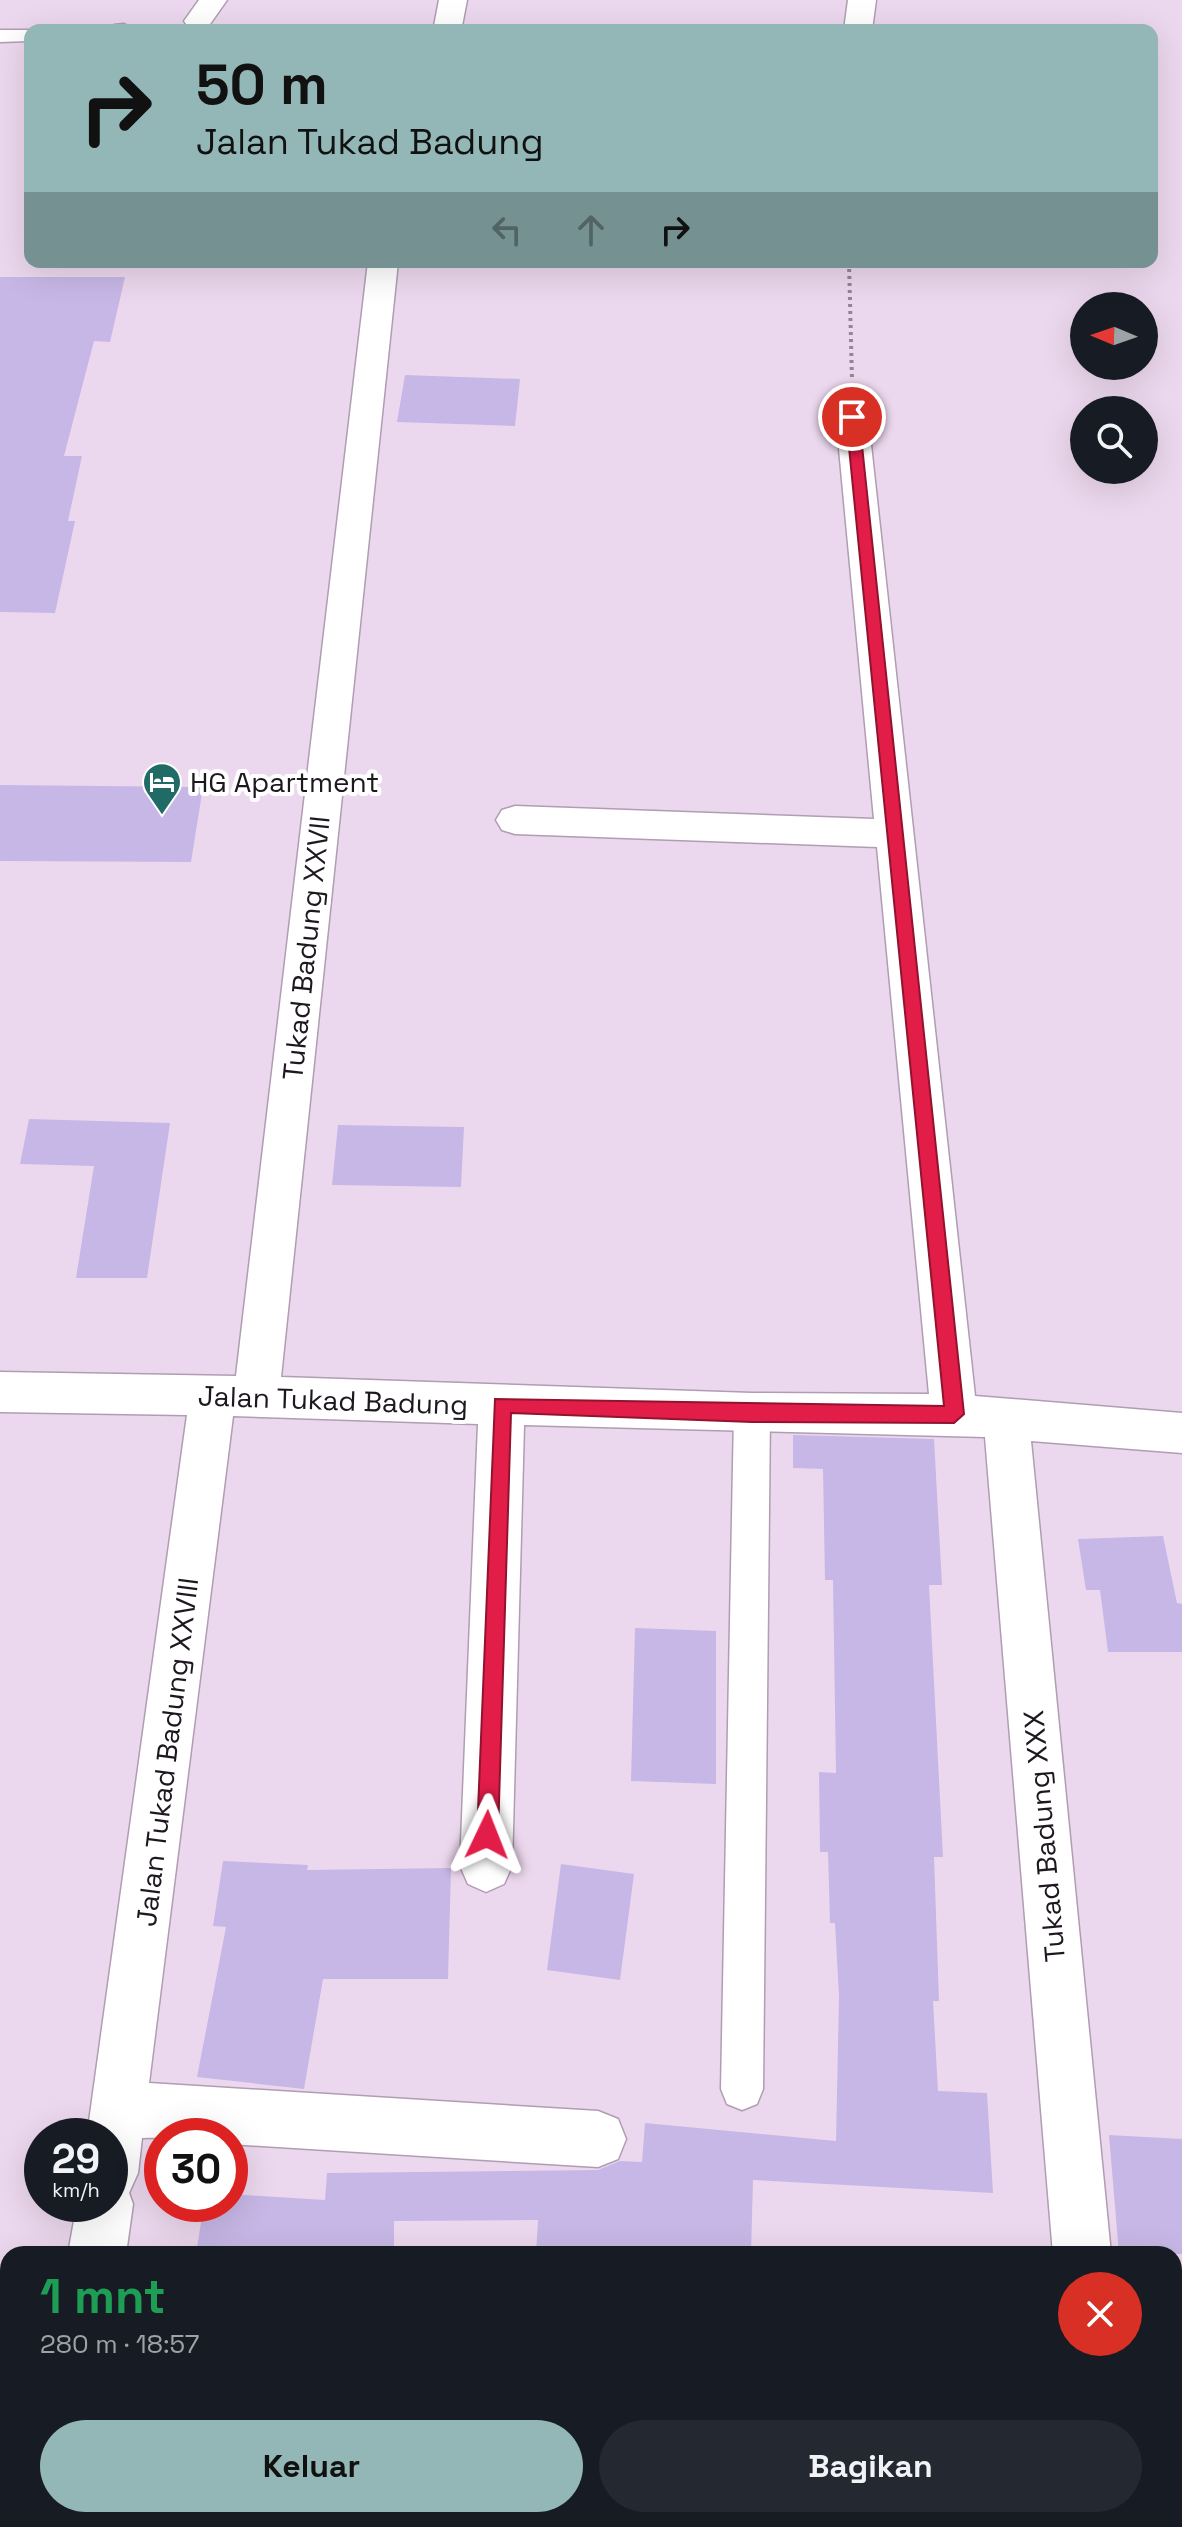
<!DOCTYPE html>
<html lang="id">
<meta charset="utf-8">
<style>
:root{--surface:#171b24;--page:#242831;--text:#f1f3f6;--muted:#9ea1a6;--accent:#93b6b6}
body{margin:0;font-family:"Space Grotesk",sans-serif;background:var(--page);color:var(--text);height:100vh;display:flex;flex-direction:column;font-size:30px;white-space:nowrap}
*{box-sizing:border-box;margin:0}
p{font-size:26px;color:var(--muted)}
.icon{flex:none;width:44px;height:44px;fill:none;stroke:currentColor;stroke-width:2;stroke-linecap:round;stroke-linejoin:round}
.map{position:relative;flex:1;overflow:hidden}
.details{position:absolute;left:0px;top:2246px;width:1182px;height:282px;display:flex;flex-direction:column;background:var(--surface);border-radius:24px 24px 0 0;box-shadow:0 8px 32px #0002}
.details>*{flex:none}
.guide{position:absolute;left:24px;top:24px;width:1134px;height:244px;border-radius:16px;box-shadow:0 8px 32px #0002;background:#93b6b6;color:#111;overflow:hidden}
.needle{width:52px;rotate:272deg}
.fabs{position:absolute;left:1070px;top:292px;display:grid;gap:16px}
.fabs a{display:grid;place-items:center;width:88px;height:88px;border-radius:50%;background:var(--surface);box-shadow:0 8px 32px #0002;font-size:40px}
.speed{position:absolute;left:24px;top:2118px;display:flex;gap:16px;font-size:40px;font-weight:700;text-align:center}
.speed>*{display:grid;place-content:center;width:104px;height:104px;border-radius:50%;background:var(--surface);box-shadow:0 8px 32px #0002;line-height:1}
.speed small{font-size:20px;font-weight:400}
.speed .limit{border:12px solid #d22;background:#fff;color:#111}
.pin{position:absolute;display:grid;place-items:center;width:68px;height:68px;color:#fff;margin:-34px;border:4px solid #fff;border-radius:50%;box-shadow:0 2px 8px #0007}
.me{position:absolute;width:88px;margin:-44px;rotate:2deg;stroke-linejoin:round;filter:drop-shadow(0 0 6px #0008)}
.turn{display:flex;align-items:center;gap:28px;height:168px;padding:0 40px;font-size:36px}
.turn .icon{width:104px;height:104px;stroke-width:2.5}
.turn b{display:block;font-size:56px;line-height:68px}
.lanes{display:flex;align-items:center;height:76px;padding:0 40px;background:#0003;justify-content:center;gap:40px;direction:ltr}
.lanes .off{opacity:.35}
.round{display:grid;place-items:center;flex:none;width:84px;height:84px;border-radius:42px;background:var(--page)}
.headline{display:flex;align-items:center;justify-content:space-between;height:136px;padding:0 40px}
h1{font-size:48px;font-weight:600;line-height:60px;color:#1e9e55}
.cta{display:flex;gap:16px;margin-top:auto;padding:16px 40px}
.cta a{flex:1;height:92px;border-radius:48px;background:var(--accent);color:#111;font-size:32px;font-weight:600;line-height:92px;text-align:center}
.cta a+a{background:var(--page);color:var(--text)}
.map>svg:first-child{display:block}
.building{fill:#c7b7e6}
.lines{fill:none;stroke-linecap:round;stroke-linejoin:round}
.service-casing{stroke:#b09db2;stroke-width:3}
.minor-casing{stroke:#b09db2;stroke-width:3}
.path{stroke:#938595;stroke-width:4;stroke-dasharray:3 4;stroke-linecap:butt}
.service{fill:#fff;fill-rule:evenodd}
.minor{fill:#fff;fill-rule:evenodd}
.route{fill:#e11d48;stroke:#92132f;stroke-width:2}
.labels{text-anchor:middle;stroke-width:8;stroke-linejoin:round;paint-order:stroke}
.poi-label{font-size:28px;fill:#1e171f;stroke:#fff;text-anchor:start}
.street-label{font-size:28px;fill:#1e171f;stroke:#fff}
</style>
<div class="map">
<svg width="1182" height="2527" viewBox="0 0 1182 2527">
<rect width="100%" height="100%" fill="#ecd8ee"/>
<path class="building" d="M0 277H125L110 342 94 341 64 456H82L68 521H75L55 613 0 612Z
M405 375 520 379 515 426 397 422Z
M0 785 203 787 191 862 0 861Z
M29 1119 170 1123 147 1278H76L94 1166 20 1164Z
M338 1125 464 1127 461 1187 332 1185Z
M793 1435 934 1439 942 1585H929L943 1857H934L939 2001H933L938 2091 987 2093 993 2193 753 2180 751 2254H536L538 2220 394 2221V2254H196L204 2204H230V2194L325 2200 327 2173 598 2170 620 2161 642 2162 645 2123 836 2141 839 1996 835 1923H830L828 1852H820L819 1772 836 1773 833 1580H825L823 1469 793 1468Z
M1163 1536 1177 1603 1182 1604V1652H1108L1100 1590H1086L1078 1539Z
M635 1628 716 1631V1784L631 1781Z
M223 1861 308 1865 307 1870 451 1868 448 1979H323L304 2089 197 2077 226 1927 213 1926Z
M561 1864 634 1874 620 1980 547 1970Z
M1109 2135 1182 2139V2254H1119Z"/>
<g class="lines">
<defs>
<path id="service" d="M124 24 135 30H111L114 25Z
M0 30H36H30V41L0 42Z
M752 1397 765 1402 770 1413 763 2089 757 2104 742 2110 727 2104 721 2089 734 1413 739 1402Z"/>
<path id="minor" d="M199 0H227L208 27H188L184 21Z
M439 0H467L462 26 465 30H437L434 26Z
M848 0H876L872 30H844Z
M368 262H398L281 1377 752 1393 929 1394 877 847 515 834 502 830 496 820 502 810 515 806 874 819 836 417 840 410 852 407 864 410 868 417 975 1396 1182 1413V1453L1031 1441 1111 2254H1053L985 1437 524 1425 512 1866 504 1884 486 1892 468 1884 460 1866 478 1424 233 1416 149 2083 598 2111 618 2119 626 2139 618 2159 598 2167 230 2144V2136L142 2138 138 2173 129 2193 133 2204 126 2254H68L77 2204H110V2136H87L187 1415 0 1412V1372L236 1376Z"/>
</defs>
<use href="#service" class="service-casing"/>
<use href="#minor" class="minor-casing"/>
<path class="path" d="M849 262 852 380"/>
<use href="#service" class="service"/>
<use href="#minor" class="minor"/>
</g>
<path class="route" d="M852 412 859 417 964 1414 954 1423 752 1422 511 1413 498 1835 495 1843 487 1846 480 1843 477 1835 495 1399 944 1406 846 417Z"/>
<defs>
<symbol id="hotel-pin" viewBox="-11 -11 22 30"><path d="M0 17L-7.5 6A9.5 9.5 0 1 1 7.5 6Z" fill="#216b67" stroke="#fff"/><path d="M-6-4.5h1.5V1H6V5H4.5V3h-9V5H-6ZM-4 0a1.8 1.8 0 1 1 3.6 0ZM.5 0V-2.5h3Q6-2.5 6 0Z" fill="#fff"/></symbol>
</defs>
<g fill-rule="evenodd">
<use href="#hotel-pin" x="140" y="760" width="44" height="60"/>
</g>
<g class="labels">
<g class="poi-label">
<text x="190" y="792">HG Apartment</text>
</g>
<g class="street-label">
<text transform="translate(306 948) rotate(-84)" y="10">Tukad Badung XXVII</text>
<text transform="translate(333 1400) rotate(2)" y="10">Jalan Tukad Badung</text>
<text transform="translate(167 1752) rotate(-83)" y="10">Jalan Tukad Badung XXVIII</text>
<text transform="translate(1044 1836) rotate(-95)" y="10">Tukad Badung XXX</text>
</g>
</g>
</svg>
<div class="fabs">
<a><svg class="needle" viewBox="-14 -14 28 28"><path d="M0-13l5 13h-10z" fill="#e53935"/><path d="M0 13l5-13h-10z" fill="#9ea1a6"/></svg></a>
<a><svg class="icon" aria-label="search" viewBox="0 0 24 24"><circle cx="10" cy="10" r="6"/><path d="M15 15l6 6"/></svg></a>
</div>
<div class="speed"><div>29<small>km/h</small></div><div class="limit">30</div></div>
<div class="pin" style="left:852px;top:417px;background:#d93025"><svg class="icon" aria-label="arrive" viewBox="0 0 24 24"><path d="M6 21V4h12l-3 4 3 4H6"/></svg></div>
<svg class="me" style="left:487px;top:1835px" viewBox="-20 -20 40 40"><path d="M0-17L14 15 0 8-14 15z" fill="#e11d48" stroke="#fff" stroke-width="4"/></svg>
<div class="guide">
<div class="turn"><svg class="icon" aria-label="right" viewBox="0 0 24 24"><path d="M7 20v-9h11M14 6l5 5-5 5"/></svg><div><b>50 m</b>Jalan Tukad Badung</div></div>
<div class="lanes"><svg class="icon off" aria-label="left" viewBox="0 0 24 24"><path d="M17 20v-9H6M10 6l-5 5 5 5"/></svg><svg class="icon off" aria-label="ahead" viewBox="0 0 24 24"><path d="M12 20V5M6 11l6-6 6 6"/></svg><svg class="icon" aria-label="right" viewBox="0 0 24 24"><path d="M7 20v-9h11M14 6l5 5-5 5"/></svg></div>
</div>
<section class="details">
<div class="headline"><div><h1>1 mnt</h1><p>280 m · 18:57</p></div><a class="round" style="background:#d93025;color:#fff"><svg class="icon" aria-label="close" viewBox="0 0 24 24"><path d="M6 6l12 12M18 6L6 18"/></svg></a></div>
<div class="cta"><a>Keluar</a><a>Bagikan</a></div>
</section>
</div>
